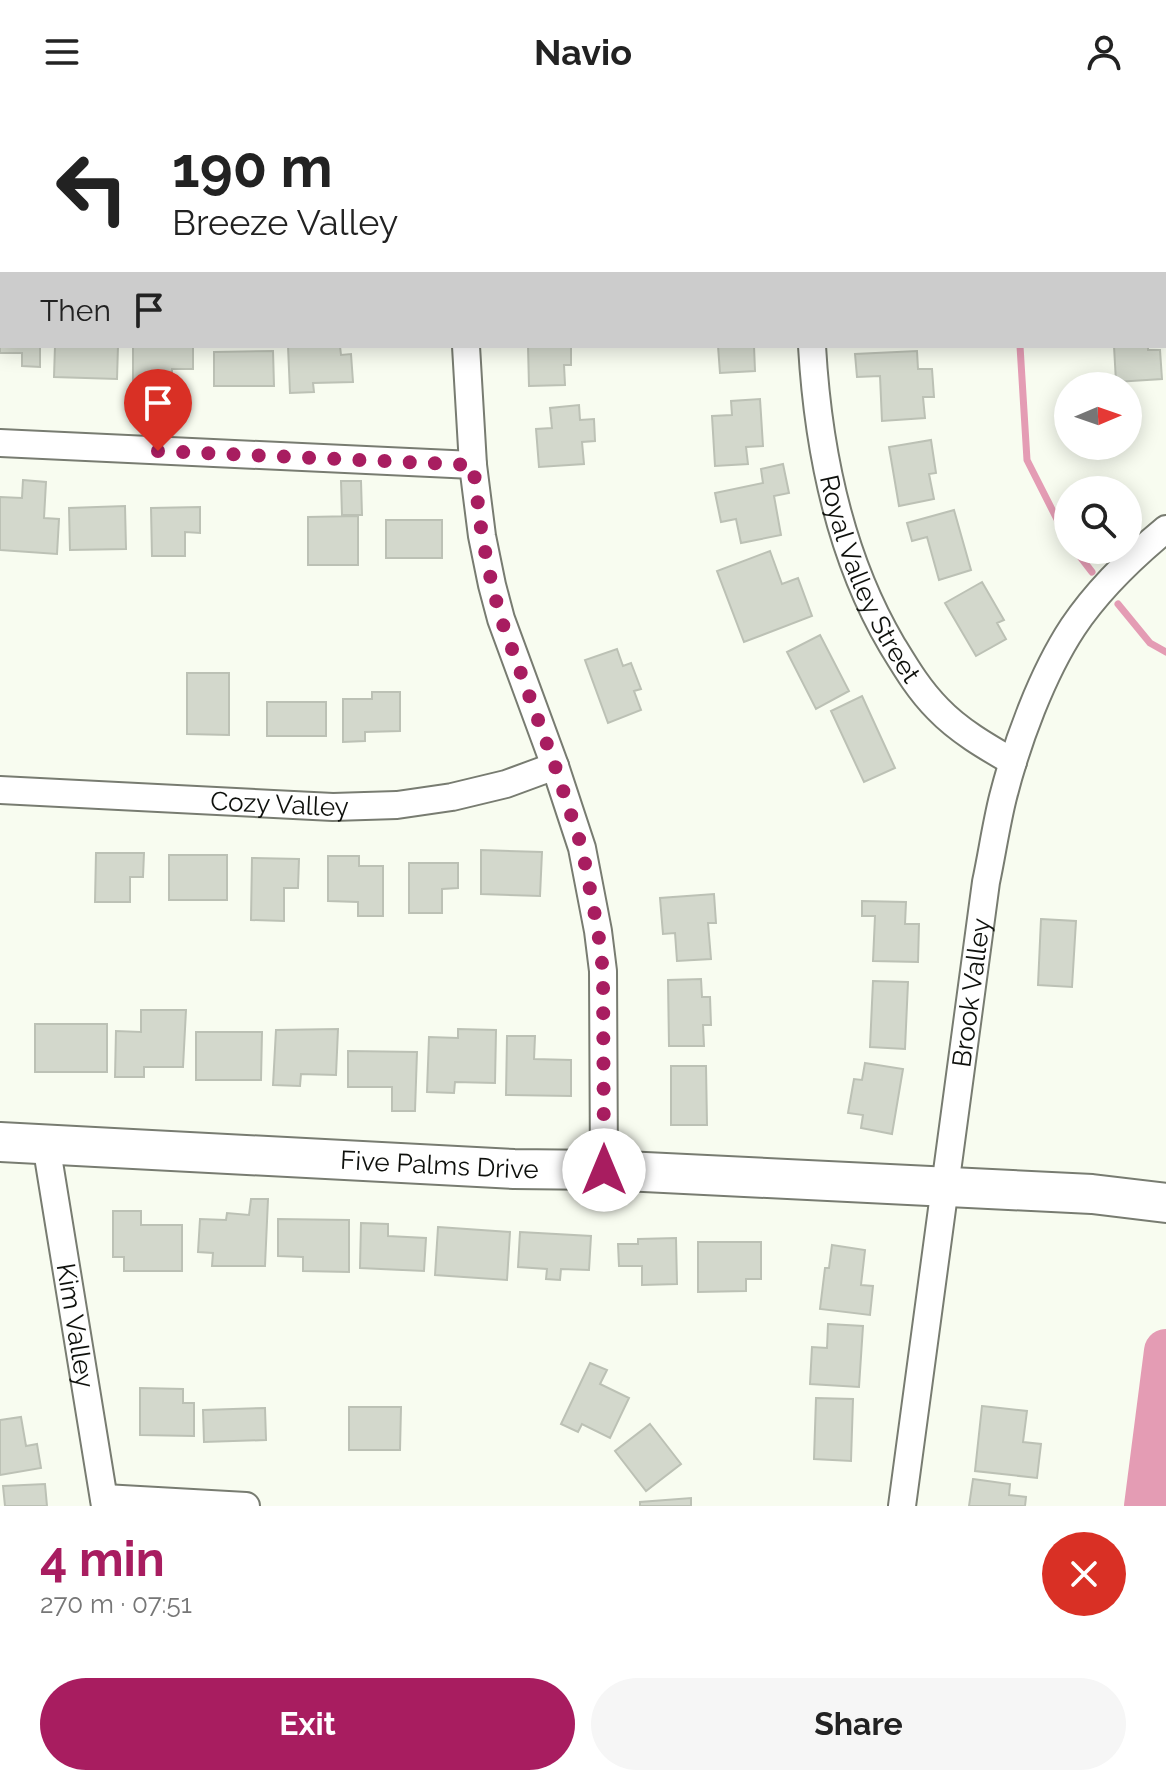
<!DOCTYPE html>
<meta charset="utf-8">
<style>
:root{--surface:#fff;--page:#f6f6f6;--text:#222;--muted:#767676;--accent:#a81d60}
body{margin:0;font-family:Raleway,sans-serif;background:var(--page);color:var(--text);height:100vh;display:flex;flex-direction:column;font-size:30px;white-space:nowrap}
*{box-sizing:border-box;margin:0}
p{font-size:26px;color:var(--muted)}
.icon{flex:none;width:44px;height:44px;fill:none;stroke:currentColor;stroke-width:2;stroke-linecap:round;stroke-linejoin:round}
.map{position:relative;height:1402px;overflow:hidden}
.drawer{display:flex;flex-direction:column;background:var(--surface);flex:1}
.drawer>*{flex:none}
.banner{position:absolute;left:0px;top:0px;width:1166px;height:244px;box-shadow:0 4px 20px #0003;background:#fff;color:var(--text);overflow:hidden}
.needle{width:52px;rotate:88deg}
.tools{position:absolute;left:1054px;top:268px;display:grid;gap:16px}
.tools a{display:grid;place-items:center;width:88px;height:88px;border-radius:50%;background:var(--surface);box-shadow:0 4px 20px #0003;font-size:40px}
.pin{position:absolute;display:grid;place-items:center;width:68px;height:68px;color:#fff;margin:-82px -34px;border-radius:50% 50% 50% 0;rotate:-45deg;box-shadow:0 0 8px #0007}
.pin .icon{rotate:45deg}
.me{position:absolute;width:88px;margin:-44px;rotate:0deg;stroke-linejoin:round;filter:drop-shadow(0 0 6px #0008)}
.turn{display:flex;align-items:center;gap:28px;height:168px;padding:0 40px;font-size:36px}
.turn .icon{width:104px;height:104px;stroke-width:2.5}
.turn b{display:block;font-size:56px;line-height:68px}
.then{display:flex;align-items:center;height:76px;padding:0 40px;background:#0003;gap:16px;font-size:30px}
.round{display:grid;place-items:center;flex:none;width:84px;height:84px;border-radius:42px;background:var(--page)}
.overview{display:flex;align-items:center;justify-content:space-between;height:136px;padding:0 40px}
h1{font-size:48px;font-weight:700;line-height:60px;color:var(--accent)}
.button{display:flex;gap:16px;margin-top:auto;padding:16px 40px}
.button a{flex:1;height:92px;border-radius:48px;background:var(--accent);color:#fff;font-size:32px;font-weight:700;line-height:92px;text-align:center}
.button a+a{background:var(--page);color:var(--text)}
header{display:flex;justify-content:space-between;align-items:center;height:104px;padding:0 40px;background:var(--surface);font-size:36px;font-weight:700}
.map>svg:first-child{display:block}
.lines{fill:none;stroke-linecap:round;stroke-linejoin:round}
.stream{stroke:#e49cb4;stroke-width:7}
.river{stroke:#e49cb4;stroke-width:44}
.building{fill:#d3d8cc;stroke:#bcc1b5;stroke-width:2}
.street-casing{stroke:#787c71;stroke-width:30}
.secondary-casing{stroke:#787c71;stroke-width:42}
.street{stroke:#fff;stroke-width:26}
.secondary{stroke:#fff;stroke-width:38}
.route{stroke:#a81d60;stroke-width:14;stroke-dasharray:0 25.2}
.labels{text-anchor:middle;stroke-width:8;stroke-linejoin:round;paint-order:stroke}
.street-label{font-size:26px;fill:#0e100c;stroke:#fff}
</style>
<header><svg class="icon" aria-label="menu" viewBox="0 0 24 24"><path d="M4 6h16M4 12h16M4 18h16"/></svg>Navio<svg class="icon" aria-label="person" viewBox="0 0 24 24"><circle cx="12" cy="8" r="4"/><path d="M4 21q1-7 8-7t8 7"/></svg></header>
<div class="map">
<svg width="1166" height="1402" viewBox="0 0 1166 1402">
<rect width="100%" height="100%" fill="#f8fcf0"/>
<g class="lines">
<path class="stream" d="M1007 0V2
M1020 242 1027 356 1068 437
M1075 446 1092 468
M1118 500 1150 539 1166 548"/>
<path class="river" d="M1146 1402 1166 1247"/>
</g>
<path class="building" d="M0 216H2V242H40V263L22 262V249H0Z
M55 242H118L117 275 54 273Z
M133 242H193V265H172V280H133Z
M288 242H340L341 251 351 250 353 278 313 279 314 288 290 289Z
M528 242H571V261H564L565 281 529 282Z
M718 242H754L755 267 720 269Z
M1114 242H1148V246H1160L1162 275 1116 278Z
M273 247 274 282H214V248Z
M917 247 918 265H932L934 293H923L925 314 882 317 880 272 857 273 855 250Z
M760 295 763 342 746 343 748 360 715 362 712 312 732 311 731 297Z
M579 301 580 316 594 315 595 337 582 338 584 360 539 363 536 325 552 324 550 304Z
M931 336 936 369 929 370 934 395 899 402 889 343Z
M783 360 789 389 774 392 781 431 741 439 736 415 721 418 715 389 763 379 761 365Z
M23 376 46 378 44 414 59 415 57 450 0 446V393L22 394Z
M341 377H361L362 411H342Z
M125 402 126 445 70 446 69 404Z
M200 403V429L185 428V452H152L151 404Z
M954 406 971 466 939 476 927 433 912 437 907 419Z
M358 412V461H308V413Z
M386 416H442V454H386Z
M770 447 782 480 798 474 812 512 744 538 717 467Z
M982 478 1004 516 997 519 1006 535 976 552 945 499Z
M820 531 849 587 816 605 787 548Z
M617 545 623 562 631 559 641 585 634 587 641 606 608 619 585 556Z
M187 569H229V631L187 630Z
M372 588H400V627L365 628V637L343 638V595H372Z
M862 592 895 664 864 678 831 607Z
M267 598H326V632H267Z
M481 746 542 748 540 792 481 790Z
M96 749H144L143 773H130V798H95Z
M169 751H227V796H169Z
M328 752H359V762H383V812H358V798L328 797Z
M252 754 299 755 298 784H284V817L251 816Z
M409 759H458V784L442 785V809H409Z
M714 790 716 819H708L711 855 677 857 675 829 663 830 660 794Z
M862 797 906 798 905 820H919L918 858 873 857 875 812H862Z
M1041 815 1076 817 1072 883 1038 881Z
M701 875 702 893H710L711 921H703L704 942H669L668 876Z
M873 877 908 878 905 945 870 943Z
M141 906H186L183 963H144V973H115L116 927 141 928Z
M35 920H107V968H35Z
M338 925 336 971 301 970 300 982 273 981 276 926Z
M458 925 496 926 495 979 455 978 454 989 427 988 429 933 458 934Z
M196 928H262L261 976H196Z
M507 932H535L534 955 571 956V992L506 991Z
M348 947 417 948 415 1007H392V983H348Z
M865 959 903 965 892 1030 861 1024 863 1011 848 1009 854 975 862 976Z
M671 962H706L707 1021H671Z
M251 1095H268L265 1162H212L213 1149 198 1148 200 1115 226 1116 227 1109 249 1111Z
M113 1107H141V1121H182V1167H124V1153H113Z
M278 1115 349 1116V1168L303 1167V1153L278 1152Z
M361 1119 388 1120V1132L426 1134 424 1167 360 1164Z
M438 1123 510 1128 507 1176 435 1171Z
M520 1128 591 1132 589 1166 561 1165 560 1176 546 1175 547 1165 518 1163Z
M676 1134 677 1180 642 1181V1162H619L618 1140H638V1135Z
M698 1138H761V1175H746V1187L698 1188Z
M832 1141 865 1146 861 1181 873 1182 870 1211 820 1205 825 1164H829Z
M828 1220 863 1222 859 1283 810 1280 812 1243 827 1244Z
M590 1259 607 1266 600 1280 629 1294 610 1334 582 1320 578 1328 561 1320Z
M140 1284 183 1285V1299H194V1332L140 1331Z
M816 1294 853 1295 851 1357 814 1355Z
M982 1302 1027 1307 1023 1338 1041 1340 1037 1374 975 1367Z
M349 1303H401L400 1346H349Z
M265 1304 266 1336 204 1338 203 1306Z
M21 1313 26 1342 37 1340 41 1364 0 1371V1316Z
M650 1320 681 1360 646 1387 615 1347Z
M973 1375 1010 1380 1009 1391 1026 1393 1025 1402H969Z
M45 1380 47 1402H5L3 1382Z
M691 1394V1402H640V1398Z"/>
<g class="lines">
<defs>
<g id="street">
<path d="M144 0 190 2"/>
<path d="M453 0V2"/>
<path d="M799 0V2"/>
<path d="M466 242 473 361 482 432 492 481 501 515 555 662 582 744 598 827 603 867 604 1066"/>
<path id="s1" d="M812 242C818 345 839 451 892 541 906 564 919 586 938 605 959 627 987 643 1013 658"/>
<path d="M0 339 473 361"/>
<path id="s2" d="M0 686 333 703 397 701 452 693 506 680 555 662"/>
<path id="s3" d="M46 1040 105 1402"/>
<path d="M104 1394 246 1402"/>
<path id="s4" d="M902 1402 986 778C992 750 996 721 1003 693 1017 638 1042 570 1073 523 1097 487 1132 453 1166 425"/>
</g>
<g id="secondary">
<path id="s5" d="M0 1038 514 1065 604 1066 1092 1090 1166 1099"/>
</g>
</defs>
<use href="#street" class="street-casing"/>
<use href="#secondary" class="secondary-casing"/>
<use href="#street" class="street"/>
<use href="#secondary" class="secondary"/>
</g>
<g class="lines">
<path class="route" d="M158 347 473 361 482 432 492 481 501 515 555 662 582 744 598 827 603 867 604 1066"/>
</g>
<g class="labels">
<g class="street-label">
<text dy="9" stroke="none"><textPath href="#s1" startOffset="242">Royal Valley Street</textPath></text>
<text dy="9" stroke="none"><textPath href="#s2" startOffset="280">Cozy Valley</textPath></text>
<text dy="9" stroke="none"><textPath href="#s4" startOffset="518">Brook Valley</textPath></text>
<text dy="9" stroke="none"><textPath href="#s5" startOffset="440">Five Palms Drive</textPath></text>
<text dy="9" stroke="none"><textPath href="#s3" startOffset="184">Kim Valley</textPath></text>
</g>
</g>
</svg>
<div class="tools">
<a><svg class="needle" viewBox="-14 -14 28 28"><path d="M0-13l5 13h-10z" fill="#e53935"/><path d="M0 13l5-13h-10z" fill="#767676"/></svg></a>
<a><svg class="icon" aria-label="search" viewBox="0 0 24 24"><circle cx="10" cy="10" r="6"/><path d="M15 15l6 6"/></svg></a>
</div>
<div class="pin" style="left:158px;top:347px;background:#d93025"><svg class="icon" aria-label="arrive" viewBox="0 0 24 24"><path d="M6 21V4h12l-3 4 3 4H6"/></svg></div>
<svg class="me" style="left:604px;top:1066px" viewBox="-20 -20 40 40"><circle r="19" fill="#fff"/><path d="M0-13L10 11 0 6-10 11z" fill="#a81d60"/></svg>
<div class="banner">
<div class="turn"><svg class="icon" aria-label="left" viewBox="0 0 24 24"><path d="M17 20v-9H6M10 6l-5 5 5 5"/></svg><div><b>190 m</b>Breeze Valley</div></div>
<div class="then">Then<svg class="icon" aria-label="arrive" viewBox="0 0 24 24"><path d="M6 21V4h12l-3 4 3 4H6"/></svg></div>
</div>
</div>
<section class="drawer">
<div class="overview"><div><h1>4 min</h1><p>270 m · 07:51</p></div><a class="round" style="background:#d93025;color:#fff"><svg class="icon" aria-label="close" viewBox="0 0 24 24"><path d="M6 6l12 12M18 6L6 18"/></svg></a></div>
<div class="button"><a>Exit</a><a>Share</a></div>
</section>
